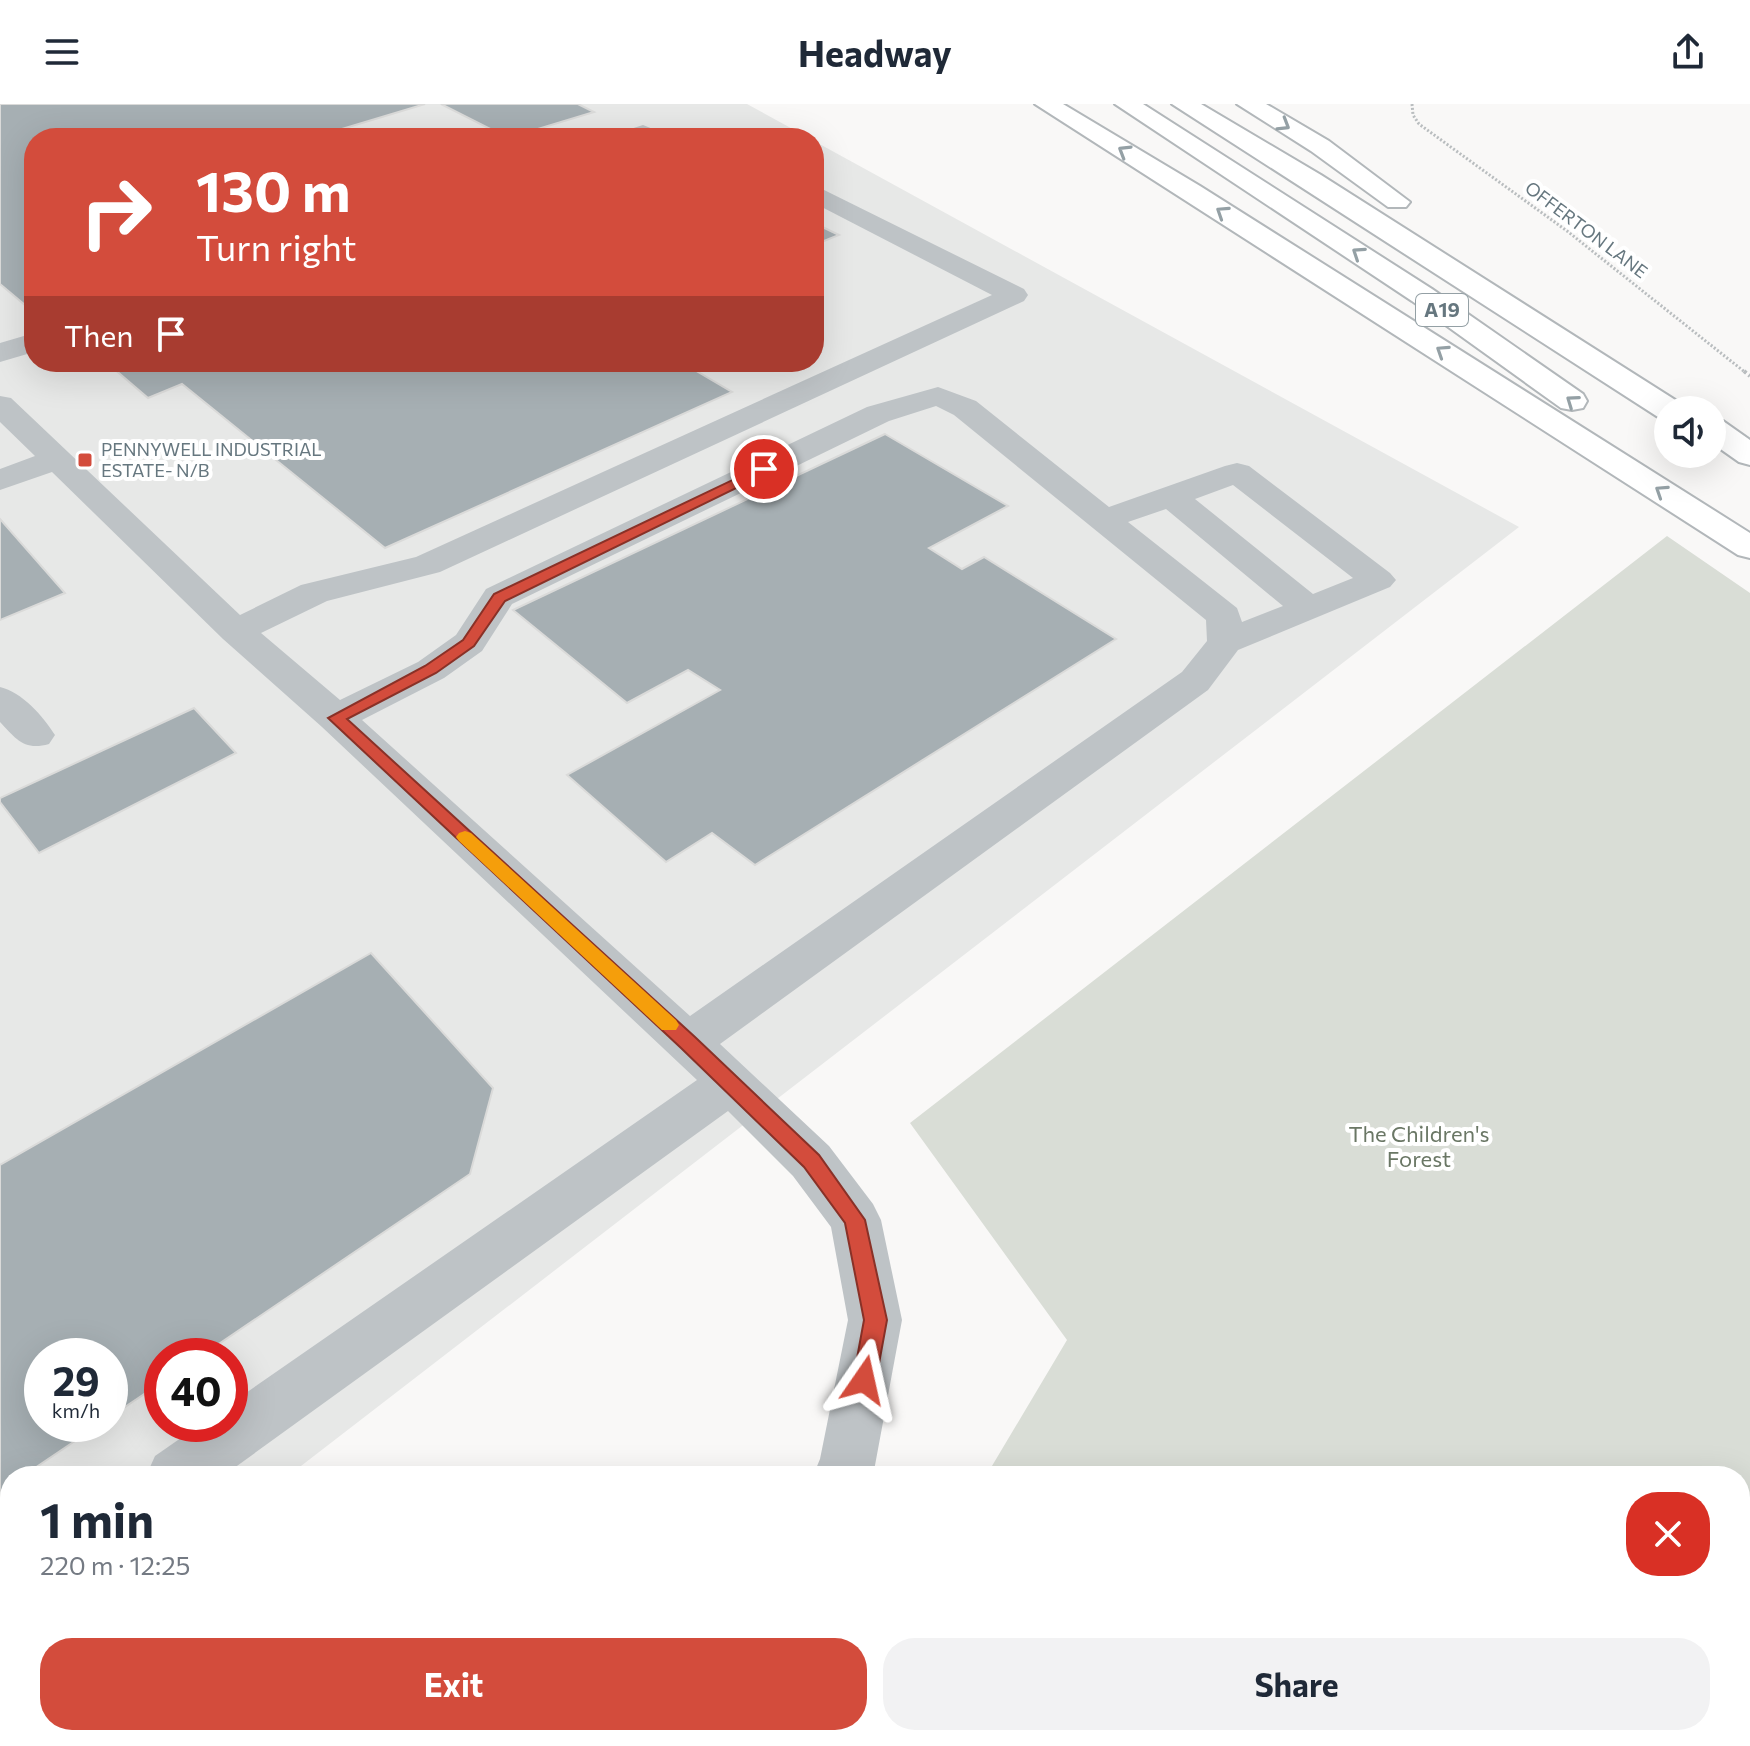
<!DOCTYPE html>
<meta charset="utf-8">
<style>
:root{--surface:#fff;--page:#f2f2f3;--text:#1f2937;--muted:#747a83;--accent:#d34c3c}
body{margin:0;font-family:Commissioner,sans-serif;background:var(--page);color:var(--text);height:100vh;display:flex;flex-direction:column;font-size:30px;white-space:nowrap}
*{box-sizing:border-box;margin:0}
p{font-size:26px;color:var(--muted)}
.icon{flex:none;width:44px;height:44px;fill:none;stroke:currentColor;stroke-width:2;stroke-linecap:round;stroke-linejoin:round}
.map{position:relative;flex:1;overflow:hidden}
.sheet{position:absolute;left:0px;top:1362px;width:1750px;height:280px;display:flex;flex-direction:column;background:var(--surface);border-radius:32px 32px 0 0;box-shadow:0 8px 32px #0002}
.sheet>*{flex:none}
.hud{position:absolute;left:24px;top:24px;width:800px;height:244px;border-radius:32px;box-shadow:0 8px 32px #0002;background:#d34c3c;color:#fff;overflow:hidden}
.buttons{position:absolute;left:1654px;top:292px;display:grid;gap:16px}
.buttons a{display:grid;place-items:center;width:72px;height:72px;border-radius:50%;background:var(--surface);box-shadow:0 8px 32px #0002;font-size:40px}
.speed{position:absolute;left:24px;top:1234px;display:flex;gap:16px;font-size:40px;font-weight:700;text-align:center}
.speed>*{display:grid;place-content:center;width:104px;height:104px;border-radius:50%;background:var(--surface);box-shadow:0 8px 32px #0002;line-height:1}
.speed small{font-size:20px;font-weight:400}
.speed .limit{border:12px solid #d22;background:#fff;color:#111}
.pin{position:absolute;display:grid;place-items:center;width:68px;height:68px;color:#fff;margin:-34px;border:4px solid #fff;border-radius:50%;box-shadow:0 2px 8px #0007}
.me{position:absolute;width:88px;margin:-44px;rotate:11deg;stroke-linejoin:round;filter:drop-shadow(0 0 6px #0008)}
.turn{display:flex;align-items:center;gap:28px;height:168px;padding:0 40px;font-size:36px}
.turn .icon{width:104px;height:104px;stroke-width:2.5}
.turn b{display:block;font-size:56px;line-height:68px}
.then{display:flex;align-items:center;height:76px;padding:0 40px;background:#0003;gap:16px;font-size:30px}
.round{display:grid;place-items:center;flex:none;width:84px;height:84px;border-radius:32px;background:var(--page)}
.summary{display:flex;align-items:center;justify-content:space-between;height:136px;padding:0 40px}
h1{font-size:48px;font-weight:700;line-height:60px}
.primary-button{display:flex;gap:16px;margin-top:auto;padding:16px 40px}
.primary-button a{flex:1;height:92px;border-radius:32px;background:var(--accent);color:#fff;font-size:32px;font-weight:700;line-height:92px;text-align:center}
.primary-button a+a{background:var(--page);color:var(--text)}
header{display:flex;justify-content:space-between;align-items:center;height:104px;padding:0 40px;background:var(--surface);font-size:36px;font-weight:700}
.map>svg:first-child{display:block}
.built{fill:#e7e8e7;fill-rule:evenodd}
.green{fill:#d9ddd6}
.building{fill:#a6afb3;stroke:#dadad9;stroke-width:2}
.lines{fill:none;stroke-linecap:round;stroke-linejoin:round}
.highway-casing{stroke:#b2b7ba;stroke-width:4}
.path-far1{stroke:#b9bdbf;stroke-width:3;stroke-dasharray:2 2;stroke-linecap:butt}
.path{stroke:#b9bdbf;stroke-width:4;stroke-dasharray:3 3;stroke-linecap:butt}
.minor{fill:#bec3c6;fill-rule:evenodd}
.highway{fill:#fff;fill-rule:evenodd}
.oneway{stroke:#94a0a5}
.route{fill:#d34c3c;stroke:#893127;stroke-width:2}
.slow{fill:#f59e0b}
.poi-dot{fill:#d34c3c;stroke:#fff;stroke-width:3}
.labels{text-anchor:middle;stroke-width:8;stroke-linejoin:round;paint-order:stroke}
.far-street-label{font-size:18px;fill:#66777f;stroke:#fff}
.far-poi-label{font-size:18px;fill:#66777f;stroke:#fff;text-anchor:start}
.shield{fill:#fff;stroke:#94a0a5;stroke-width:2}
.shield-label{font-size:20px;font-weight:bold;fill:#66777f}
.park-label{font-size:22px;fill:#6a7765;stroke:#fff}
</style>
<header><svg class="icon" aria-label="menu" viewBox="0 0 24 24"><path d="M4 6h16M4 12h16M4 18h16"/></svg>Headway<svg class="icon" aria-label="share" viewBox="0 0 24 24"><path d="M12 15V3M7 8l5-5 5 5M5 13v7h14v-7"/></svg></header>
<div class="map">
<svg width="1750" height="1642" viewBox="0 0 1750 1642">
<rect width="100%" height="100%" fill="#f9f8f7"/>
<path class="built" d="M0 0H747L809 34H34V258H814V37L1519 423 288 1372H10V1586L0 1594ZM42 1252H110V1320H42ZM162 1252H230V1320H162Z"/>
<path class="green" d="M1667 432 1750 489V1642H882L878 1632H1740V1372H986L1067 1236 910 1019Z"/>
<path class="building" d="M0 0H425L312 34H34V198L25 201 0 180Z
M441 0H578L594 8 508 34Z
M814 119 839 131 814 141Z
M106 258H681L732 288 385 444 182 280 148 294Z
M885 330 1008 402 929 444 962 465 984 453 1116 535 755 761 712 729 666 758 567 671 720 586 688 566 627 599 513 506Z
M0 415 65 489 0 516Z
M194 604 236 649 39 749 0 698V694Z
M371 849 493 984 470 1070 201 1252H162V1278L110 1313V1252H42V1320H100L23 1372H10V1381L0 1387V1061Z"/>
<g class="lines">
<defs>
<path id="highway" d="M1035 0H1063L1200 82 1750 429V454L1738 451Z
M1115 0H1143L1432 185 1583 290 1587 297 1583 304 1572 306 1561 304 1412 197Z
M1172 0H1201L1321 71 1680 299 1684 306H1668V315L1658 313Z
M1237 0H1266L1329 37 1410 98 1406 103H1388L1311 47Z
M1712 315 1723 317 1750 336V361L1739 358 1712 339Z"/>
</defs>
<use href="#highway" class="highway-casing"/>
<path class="path-far1" d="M1412 0 1413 11 1419 20 1567 127 1746 269"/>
<path class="path" d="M1744 267 1750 272"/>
<path class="minor" d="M643 21 663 29 666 34H615L618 29Z
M814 81 1024 185 1028 191 1024 197 440 468 327 497 261 529 340 596 418 558 456 531 486 485 867 303 938 283 976 297 1109 403 1225 362 1237 359 1249 362 1390 469 1396 476 1390 483 1238 546 1208 586 720 940 829 1042 873 1100 881 1116 902 1216 873 1372H813L820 1355 848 1216 831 1123 793 1072 728 1007 223 1372H146L155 1352 201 1320H230V1300L697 976 322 623 223 535 52 368 0 386V365L35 352 0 318V292L11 294 240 511 301 481 416 453 992 191 814 99ZM936 302 954 311 1206 516 1207 537 1182 568 690 912 362 616 444 574 482 547 512 500 889 317ZM1233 381 1353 474 1313 490 1195 395ZM1166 405 1283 502 1242 518 1237 504 1128 418Z
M34 229V248L0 258V239Z
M0 583C22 588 43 612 55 631L49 640C24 647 16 635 0 618Z
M10 1459V1522L0 1527V1463Z
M546 1632H617L613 1642H542Z
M714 1632H780L784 1642H718Z"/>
<use href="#highway" class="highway"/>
</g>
<defs><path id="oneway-chevron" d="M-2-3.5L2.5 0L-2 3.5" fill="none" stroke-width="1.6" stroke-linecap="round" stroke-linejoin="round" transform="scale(2)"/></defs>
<g class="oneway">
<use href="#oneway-chevron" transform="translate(1284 21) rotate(31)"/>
<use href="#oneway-chevron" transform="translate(1124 47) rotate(-149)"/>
<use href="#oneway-chevron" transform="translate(1222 108) rotate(-147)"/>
<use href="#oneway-chevron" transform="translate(1358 149) rotate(-146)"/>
<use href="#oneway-chevron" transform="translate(1442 247) rotate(-147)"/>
<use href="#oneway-chevron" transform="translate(1572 297) rotate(-145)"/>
<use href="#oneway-chevron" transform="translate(1661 387) rotate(-147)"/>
</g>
<path class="route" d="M764 361 771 365 769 368 505 497 474 542 436 569 347 615 695 933 819 1051 865 1116 887 1216 876 1276 872 1283 864 1287 856 1283 853 1276 864 1216 845 1119 804 1063 681 944 328 614 425 562 463 536 494 490Z"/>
<path class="slow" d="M465 727 471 729 676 916 679 921 676 926H662L459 737 456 733 459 729Z"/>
<rect class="poi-dot" x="77" y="348" width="16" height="16" rx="4"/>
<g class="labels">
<g class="far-street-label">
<text transform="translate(1586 126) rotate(37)" y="6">OFFERTON LANE</text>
</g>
<g class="far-poi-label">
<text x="101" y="352">PENNYWELL INDUSTRIAL<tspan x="101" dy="21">ESTATE- N/B</tspan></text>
</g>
<rect class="shield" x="1416" y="190" width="52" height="32" rx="6"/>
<g class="shield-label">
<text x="1442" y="213">A19</text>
</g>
<g class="park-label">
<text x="1419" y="1038">The Children's<tspan x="1419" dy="25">Forest</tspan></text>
</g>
</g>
</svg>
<div class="buttons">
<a><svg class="icon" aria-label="sound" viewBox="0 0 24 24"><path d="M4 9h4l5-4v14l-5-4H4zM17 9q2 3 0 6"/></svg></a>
</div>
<div class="speed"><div>29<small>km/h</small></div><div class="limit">40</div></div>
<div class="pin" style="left:764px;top:365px;background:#d93025"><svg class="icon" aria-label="arrive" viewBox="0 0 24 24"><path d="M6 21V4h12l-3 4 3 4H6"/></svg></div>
<svg class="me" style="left:864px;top:1276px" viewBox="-20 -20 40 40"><path d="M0-17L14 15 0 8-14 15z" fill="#d34c3c" stroke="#fff" stroke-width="4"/></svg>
<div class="hud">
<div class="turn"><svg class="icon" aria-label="right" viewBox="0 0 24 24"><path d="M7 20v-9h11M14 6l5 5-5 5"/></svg><div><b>130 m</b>Turn right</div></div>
<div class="then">Then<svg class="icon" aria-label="arrive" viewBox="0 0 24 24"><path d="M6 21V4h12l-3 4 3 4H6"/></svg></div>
</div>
<section class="sheet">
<div class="summary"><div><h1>1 min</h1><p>220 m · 12:25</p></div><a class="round" style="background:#d93025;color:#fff"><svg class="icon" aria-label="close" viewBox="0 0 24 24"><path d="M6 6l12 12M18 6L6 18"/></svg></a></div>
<div class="primary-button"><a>Exit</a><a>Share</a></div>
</section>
</div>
